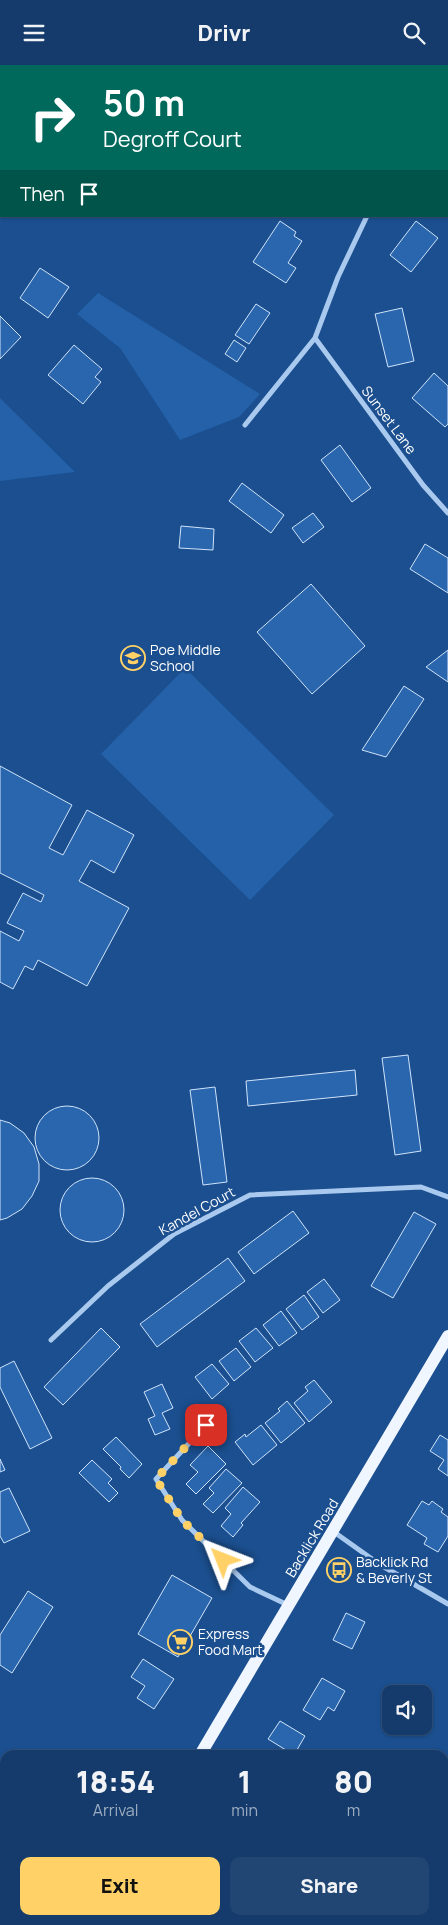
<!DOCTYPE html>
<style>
:root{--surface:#143b6b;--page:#214673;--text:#f1f3f6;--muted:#9dadc1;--line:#33557e;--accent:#ffd166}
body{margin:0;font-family:Manrope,sans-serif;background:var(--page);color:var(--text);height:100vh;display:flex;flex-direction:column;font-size:19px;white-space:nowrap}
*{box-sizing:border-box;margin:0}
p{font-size:16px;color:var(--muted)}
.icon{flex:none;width:28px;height:28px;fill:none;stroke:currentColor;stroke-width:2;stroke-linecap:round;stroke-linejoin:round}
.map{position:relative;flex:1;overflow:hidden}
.side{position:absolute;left:0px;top:1685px;width:449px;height:175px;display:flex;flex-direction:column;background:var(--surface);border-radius:15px 15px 0 0;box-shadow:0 1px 4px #0004,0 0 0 1px var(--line)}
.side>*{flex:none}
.banner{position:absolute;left:0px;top:0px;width:449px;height:152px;box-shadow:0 1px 4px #0004,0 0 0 1px var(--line);background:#00695c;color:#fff;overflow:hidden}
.fabs{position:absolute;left:382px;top:1620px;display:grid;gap:10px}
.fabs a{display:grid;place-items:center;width:50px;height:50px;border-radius:10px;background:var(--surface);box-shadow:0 1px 4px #0004,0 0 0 1px var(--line);font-size:25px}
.pin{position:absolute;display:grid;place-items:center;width:42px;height:42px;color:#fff;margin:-21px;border-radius:10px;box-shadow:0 2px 8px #0006}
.me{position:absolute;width:55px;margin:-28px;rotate:315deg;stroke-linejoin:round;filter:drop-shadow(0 0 4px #0008)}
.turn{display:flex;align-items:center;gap:18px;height:105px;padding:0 20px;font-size:22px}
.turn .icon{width:65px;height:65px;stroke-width:2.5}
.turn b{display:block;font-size:35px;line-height:42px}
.then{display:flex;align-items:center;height:48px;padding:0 20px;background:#0003;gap:10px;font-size:19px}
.eta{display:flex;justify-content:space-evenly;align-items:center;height:85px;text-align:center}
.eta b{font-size:30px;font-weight:800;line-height:35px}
.cta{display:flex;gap:10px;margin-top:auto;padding:10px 20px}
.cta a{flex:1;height:58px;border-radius:10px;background:var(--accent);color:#111;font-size:20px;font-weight:800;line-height:58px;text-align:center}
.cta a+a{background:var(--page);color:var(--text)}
header{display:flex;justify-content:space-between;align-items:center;height:65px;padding:0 20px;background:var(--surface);font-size:22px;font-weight:800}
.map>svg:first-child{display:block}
.green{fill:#2461a8}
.building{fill:#2a66ad;stroke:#cfe3fa}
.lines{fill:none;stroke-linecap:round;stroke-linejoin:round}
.street{stroke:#a9c9ee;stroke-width:5}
.primary{stroke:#f0f6ff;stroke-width:12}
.route{stroke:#ffd166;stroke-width:9;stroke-dasharray:0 16.2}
.labels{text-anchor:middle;stroke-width:5;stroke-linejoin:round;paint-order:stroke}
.street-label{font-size:14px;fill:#fff;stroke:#1b4f8f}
.poi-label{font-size:14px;fill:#fff;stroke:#1b4f8f;text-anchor:start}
</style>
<header><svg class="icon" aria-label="menu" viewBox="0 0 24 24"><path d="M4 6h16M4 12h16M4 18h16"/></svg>Drivr<svg class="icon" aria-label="search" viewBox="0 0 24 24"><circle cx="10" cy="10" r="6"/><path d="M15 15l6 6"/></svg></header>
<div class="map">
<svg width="448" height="1860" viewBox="0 0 448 1860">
<rect width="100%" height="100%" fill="#1b4f8f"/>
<path class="green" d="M0 0H102L1 1 0 140Z
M98 228 257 327 260 329 239 352 180 375 120 283 77 249Z
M0 333 75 407 0 416Z
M185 603 334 750 250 835 101 689Z"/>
<path class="building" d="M280 156 296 167 294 171 302 176 288 198 296 203 286 218 253 197Z
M416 156 438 173 411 207 390 190Z
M40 203 69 222 48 253 20 233Z
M256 239 270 248 249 279 235 270Z
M402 243 414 296 388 302 375 249Z
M0 251 21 272 0 294Z
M234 275 246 283 237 297 225 289Z
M74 280 102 304 95 312 101 317 83 339 48 310Z
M434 308 448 321V359L445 362 412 333Z
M340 380 371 423 352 437 321 395Z
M242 418 284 450 271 468 229 436Z
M313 448 324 462 303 478 292 463Z
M181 461 214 464 213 485 179 483Z
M425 479 448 493V528L410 504Z
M311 519 365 581 312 629 257 567Z
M448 585V617L426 602Z
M404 621 424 634 386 692 362 685Z
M0 701 72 740 49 783 63 790 87 745 134 770 114 808 91 795 79 816 129 843 87 921 38 895 33 905 25 901 13 924 0 917V866L19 876 24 866 7 858 23 828 41 837 44 830 0 808Z
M408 990 421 1086 395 1090 382 993Z
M355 1005 357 1030 248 1041 246 1016Z
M215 1022 227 1117 203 1120 190 1025Z
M35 1073a32 32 0 1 1 64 0a32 32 0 1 1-64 0Z
M0 1055 10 1058 24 1068 34 1082 39 1099V1116L32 1131 22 1144 7 1153 0 1155Z
M60 1145a32 32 0 1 1 64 0a32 32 0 1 1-64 0Z
M293 1146 309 1168 254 1209 238 1187Z
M414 1147 436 1159 393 1233 371 1221Z
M228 1193 245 1216 157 1282 140 1259Z
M324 1214 340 1235 323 1248 307 1227Z
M304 1230 319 1252 302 1265 286 1244Z
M281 1246 297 1268 279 1281 263 1260Z
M101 1263 120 1282 63 1340 44 1322Z
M256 1263 273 1283 255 1297 239 1276Z
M236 1283 251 1302 234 1316 219 1296Z
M14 1296 52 1373 30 1384 0 1322V1303Z
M212 1299 229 1319 212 1334 195 1312Z
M314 1315 332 1337 309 1357 294 1338 308 1326 305 1322Z
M162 1319 173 1343 162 1348 170 1364 155 1370 148 1354 155 1351 144 1327Z
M287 1336 305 1358 281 1378 265 1358 280 1346 278 1344Z
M261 1360 277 1380 253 1400 235 1377 245 1369 246 1372Z
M440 1370 448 1375V1411L438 1404 444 1395 430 1386Z
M116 1372 142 1399 129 1413 120 1404 121 1402 103 1384Z
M208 1381 226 1399 196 1429 186 1419 198 1407 190 1400Z
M0 1394 5 1405 0 1407Z
M92 1395 112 1414 108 1418 118 1428 109 1437 79 1408Z
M226 1404 242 1418 213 1448 203 1439 214 1428 209 1423Z
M243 1422 260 1437 241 1458 243 1460 233 1472 221 1461 231 1449 225 1443Z
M9 1423 30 1466 4 1478 0 1471V1427Z
M422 1436 429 1440 432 1436 443 1444 441 1447 448 1452V1471L438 1487 424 1479 427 1473 407 1460Z
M172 1510 212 1533 178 1592 138 1569Z
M28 1526 53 1542 12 1608 0 1600V1570Z
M346 1548 365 1557 352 1584 333 1575Z
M143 1594 174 1614 154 1644 137 1633 145 1621 131 1612Z
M322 1613 345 1626 334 1646 328 1642 320 1655 303 1645Z
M280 1656 305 1671 294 1690 268 1674Z
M333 1855H343L350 1860H330Z
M400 1855H411L417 1859 397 1860Z"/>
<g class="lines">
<path class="street" d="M367 151 338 212 315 273 423 420 448 448
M245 360 315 273
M51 1275 108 1221 174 1169 250 1130 421 1122 448 1132
M206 1360 156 1414 182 1455 250 1522 288 1540
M334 1467 379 1499 448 1539
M173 1855 181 1860"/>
<path class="primary" d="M200 1690 448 1271
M99 1860 102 1855"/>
</g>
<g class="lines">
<path class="route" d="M206 1360 156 1414 182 1455 223 1495"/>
</g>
<defs>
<symbol id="school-ring" viewBox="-11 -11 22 22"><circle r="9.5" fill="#1b4f8f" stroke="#ffd166" stroke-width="1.5"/><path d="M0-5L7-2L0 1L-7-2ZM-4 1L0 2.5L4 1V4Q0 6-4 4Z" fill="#ffd166"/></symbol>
<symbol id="bus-ring" viewBox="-11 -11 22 22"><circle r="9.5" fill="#1b4f8f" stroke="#ffd166" stroke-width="1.5"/><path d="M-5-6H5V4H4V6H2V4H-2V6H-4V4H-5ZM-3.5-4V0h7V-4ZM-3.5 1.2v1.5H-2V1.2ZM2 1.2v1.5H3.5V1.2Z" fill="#ffd166"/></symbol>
<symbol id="supermarket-ring" viewBox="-11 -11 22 22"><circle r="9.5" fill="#1b4f8f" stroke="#ffd166" stroke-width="1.5"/><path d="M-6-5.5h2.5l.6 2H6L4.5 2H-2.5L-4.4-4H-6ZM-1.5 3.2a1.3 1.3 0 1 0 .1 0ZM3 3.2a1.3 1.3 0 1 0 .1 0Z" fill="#ffd166"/></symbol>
</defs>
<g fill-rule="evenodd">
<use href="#school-ring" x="119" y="579" width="28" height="28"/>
<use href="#bus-ring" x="325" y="1491" width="28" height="28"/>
<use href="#supermarket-ring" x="166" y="1563" width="28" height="28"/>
</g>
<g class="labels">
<g class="street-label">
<text transform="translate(389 355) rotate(53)" y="5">Sunset Lane</text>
<text transform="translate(197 1146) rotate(-29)" y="5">Kandel Court</text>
<text transform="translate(312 1473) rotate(-59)" y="5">Backlick Road</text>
</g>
<g class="poi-label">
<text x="150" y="590">Poe Middle<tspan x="150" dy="16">School</tspan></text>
<text x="356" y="1502">Backlick Rd<tspan x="356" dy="16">&amp; Beverly St</tspan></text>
<text x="198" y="1574">Express<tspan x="198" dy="16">Food Mart</tspan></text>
</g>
</g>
</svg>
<div class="fabs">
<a><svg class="icon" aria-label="sound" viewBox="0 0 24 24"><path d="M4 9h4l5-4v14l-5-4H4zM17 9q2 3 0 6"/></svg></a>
</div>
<div class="pin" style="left:206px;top:1360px;background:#d93025"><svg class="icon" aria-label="arrive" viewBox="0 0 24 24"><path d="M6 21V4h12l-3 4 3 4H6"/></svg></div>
<svg class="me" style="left:223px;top:1495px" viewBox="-20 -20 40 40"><path d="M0-17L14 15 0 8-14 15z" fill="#ffd166" stroke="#fff" stroke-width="4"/></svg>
<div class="banner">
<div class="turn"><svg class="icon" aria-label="right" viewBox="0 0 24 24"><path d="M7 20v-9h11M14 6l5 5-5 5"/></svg><div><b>50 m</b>Degroff Court</div></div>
<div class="then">Then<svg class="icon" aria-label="arrive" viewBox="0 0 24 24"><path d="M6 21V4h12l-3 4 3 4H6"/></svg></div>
</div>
<section class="side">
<div class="eta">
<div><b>18:54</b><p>Arrival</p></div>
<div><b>1</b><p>min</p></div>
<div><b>80</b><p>m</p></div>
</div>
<div class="cta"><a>Exit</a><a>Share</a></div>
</section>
</div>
